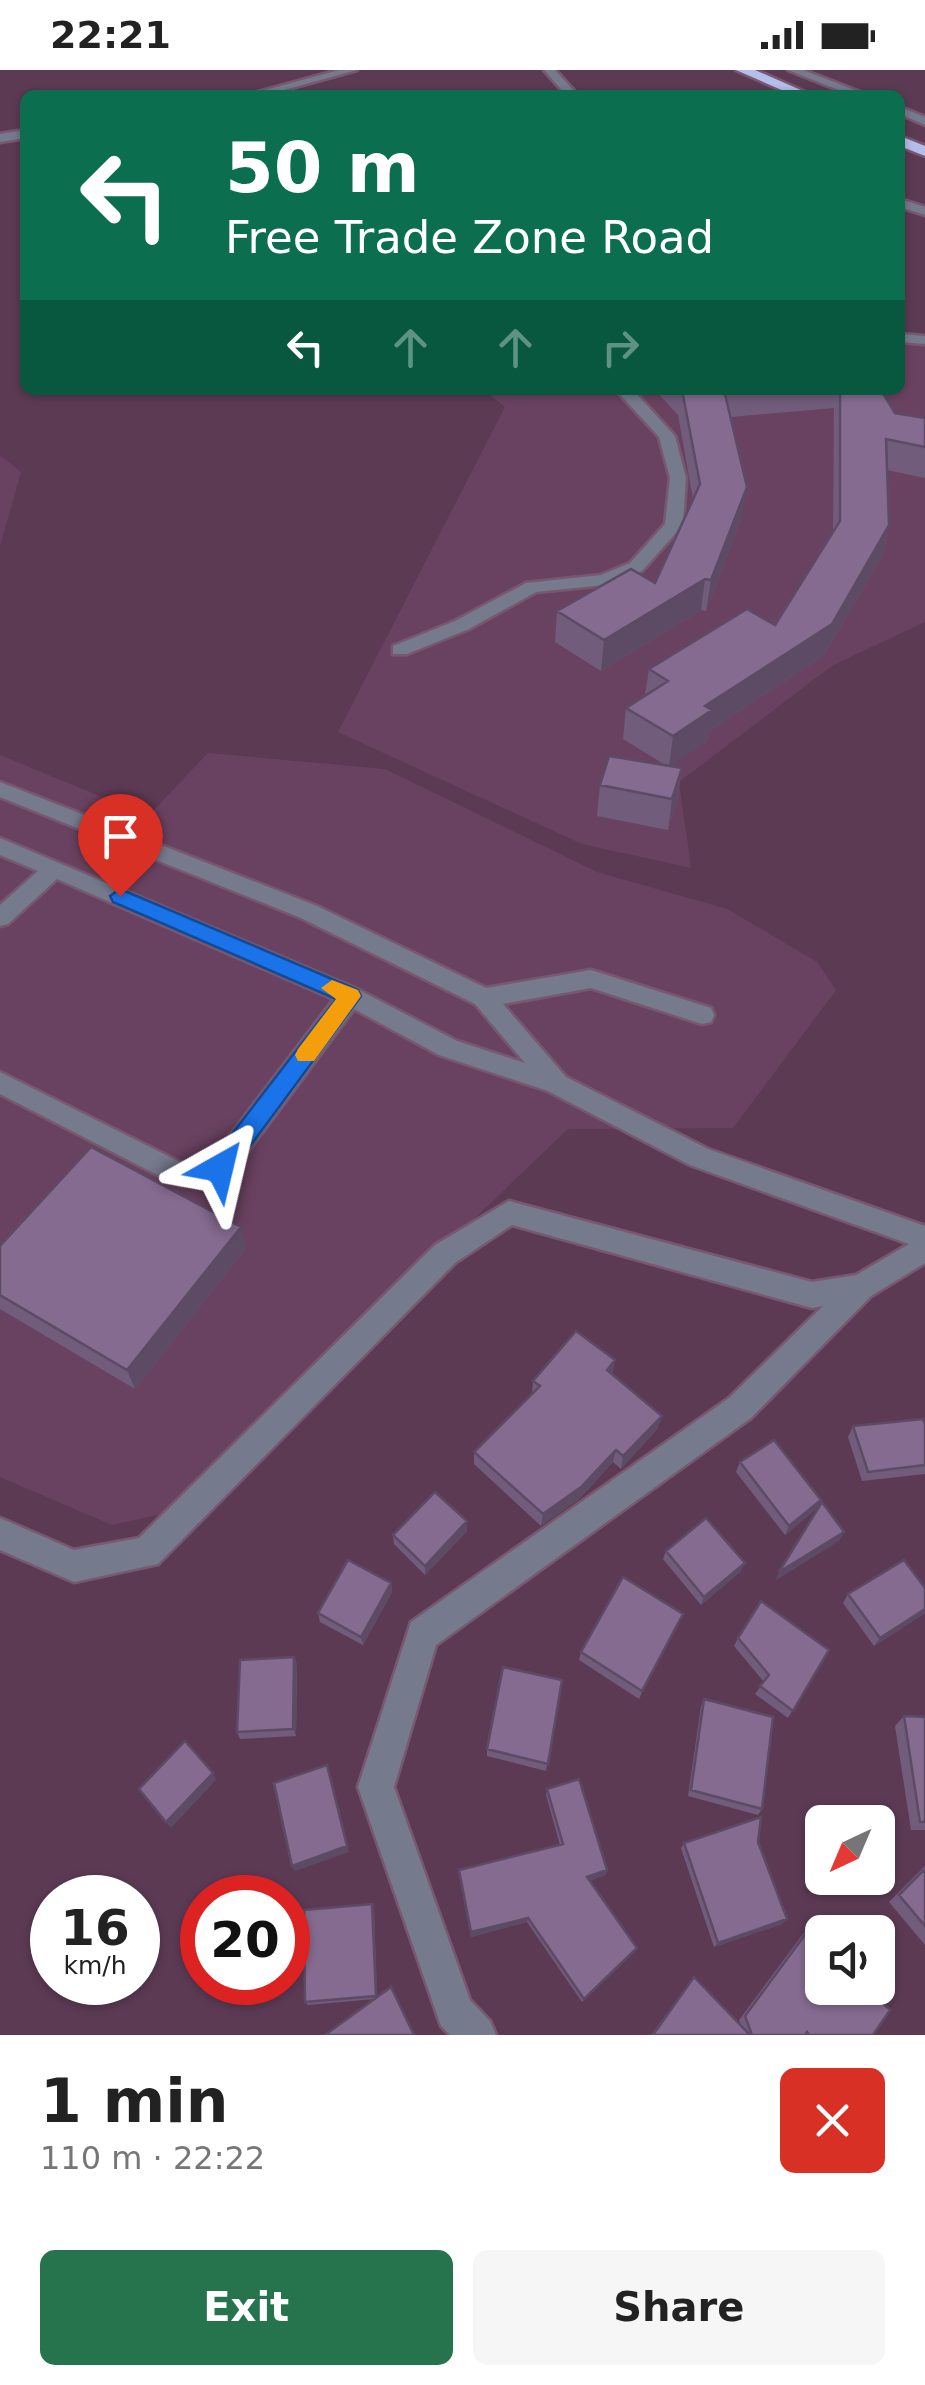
<!DOCTYPE html>
<meta charset="utf-8">
<style>
:root{--surface:#fff;--page:#f6f6f6;--text:#222;--muted:#767676;--accent:#26744e}
body{margin:0;font-family:"DejaVu Sans",sans-serif;background:var(--page);color:var(--text);height:100vh;display:flex;flex-direction:column;font-size:38px;white-space:nowrap}
*{box-sizing:border-box;margin:0}
p{font-size:32px;color:var(--muted)}
.icon{flex:none;width:55px;height:55px;fill:none;stroke:currentColor;stroke-width:2;stroke-linecap:round;stroke-linejoin:round}
.map{position:relative;height:1965px;overflow:hidden}
.side{display:flex;flex-direction:column;background:var(--surface);flex:1}
.side>*{flex:none}
.banner{position:absolute;left:20px;top:20px;width:885px;height:305px;border-radius:15px;box-shadow:0 2px 8px #0004;background:#0b6e4f;color:#fff;overflow:hidden}
.needle{width:65px;rotate:224deg}
.controls{position:absolute;left:805px;top:1735px;display:grid;gap:20px}
.controls a{display:grid;place-items:center;width:90px;height:90px;border-radius:15px;background:var(--surface);box-shadow:0 2px 8px #0004;font-size:50px}
.speed{position:absolute;left:30px;top:1805px;display:flex;gap:20px;font-size:50px;font-weight:700;text-align:center}
.speed>*{display:grid;place-content:center;width:130px;height:130px;border-radius:50%;background:var(--surface);box-shadow:0 2px 8px #0004;line-height:1}
.speed small{font-size:25px;font-weight:400}
.speed .limit{border:15px solid #d22;background:#fff;color:#111}
.pin{position:absolute;display:grid;place-items:center;width:85px;height:85px;color:#fff;margin:-102px -42px;border-radius:50% 50% 50% 0;rotate:-45deg;box-shadow:0 0 10px #0007}
.pin .icon{rotate:45deg}
.me{position:absolute;width:110px;margin:-55px;rotate:37deg;stroke-linejoin:round;filter:drop-shadow(0 0 8px #0008)}
.turn{display:flex;align-items:center;gap:35px;height:210px;padding:0 40px;font-size:45px}
.turn .icon{width:130px;height:130px;stroke-width:2.5}
.turn b{display:block;font-size:70px;line-height:85px}
.lanes{display:flex;align-items:center;height:95px;padding:0 40px;background:#0003;justify-content:center;gap:50px;direction:ltr}
.lanes .off{opacity:.35}
.round{display:grid;place-items:center;flex:none;width:105px;height:105px;border-radius:15px;background:var(--page)}
.headline{display:flex;align-items:center;justify-content:space-between;height:170px;padding:0 40px}
h1{font-size:60px;font-weight:700;line-height:75px}
.action{display:flex;gap:20px;margin-top:auto;padding:20px 40px}
.action a{flex:1;height:115px;border-radius:15px;background:var(--accent);color:#fff;font-size:40px;font-weight:700;line-height:115px;text-align:center}
.action a+a{background:var(--page);color:var(--text)}
.status{display:flex;justify-content:space-between;align-items:center;height:70px;padding:0 50px;background:var(--surface);direction:ltr}
.status svg{height:28px;fill:currentColor}
.map>svg:first-child{display:block}
.built{fill:#6a4261}
.lines{fill:none;stroke-linecap:round;stroke-linejoin:round}
.minor-casing{stroke:#785870;stroke-width:5}
.highway-casing{stroke:#785870;stroke-width:5}
.minor{fill:#767a8d;fill-rule:evenodd}
.highway{fill:#b5beea;fill-rule:evenodd}
.wall{fill:#725c7c}
.shaded-wall{fill:#5d4b65}
.building{fill:#856b90;stroke:#5d4b65;stroke-width:2.5}
.route{fill:#1a73e8;stroke:#114b97;stroke-width:2.5}
.slow{fill:#f59e0b}
</style>
<div class="status"><b>22:21</b><svg viewBox="0 0 49 12"><path d="M0 12V9h3v3zM5 12V6h3v6zM10 12V3h3v9zM15 12V0h3v12zM26 1h20v11H26zM47 4h2v5h-2z"/></svg></div>
<div class="map">
<svg width="925" height="1965" viewBox="0 0 925 1965">
<rect width="100%" height="100%" fill="#5c3a54"/>
<path class="built" d="M900 274 925 275V552L833 595 679 712 691 798 582 774 338 662 505 337 483 320H900Z
M0 385 21 402 0 476Z
M208 683 385 699 597 802 727 839 817 892 836 920 733 1058 568 1059 166 1443 112 1455 0 1407V685L148 746Z"/>
<g class="lines">
<defs>
<path id="minor" d="M339 0H357L266 25H247Z
M544 0H555L578 25H566Z
M788 0H803L868 25H851Z
M900 37 925 47V55L900 44Z
M25 60V68L0 72V64Z
M900 129 925 137V145L900 137Z
M900 264 925 266V274L900 272Z
M616 320H633L675 366 686 408 683 455 642 501 604 515 536 522 469 559 407 584H393V576L455 551 526 513 601 505 630 493 665 454 670 408 659 367Z
M0 712 317 836 486 918 591 900 711 938 714 945 711 952 702 954 591 918 503 934 566 1007 708 1079 925 1156V1193L871 1226 751 1348 436 1575 394 1717 470 1930 490 1951 496 1965H450L441 1956 358 1717 411 1552 729 1328 823 1236 812 1238 512 1155 455 1193 158 1494 74 1512 0 1480V1448L74 1480 139 1468 435 1175 509 1131 812 1212 856 1205 909 1174 690 1095 548 1021 439 985 354 939 229 1107 182 1116 173 1113 0 1024V1002L184 1094 212 1089 334 929 57 809 8 854 0 856V835L38 801 0 785V768L359 920 457 971 525 993 475 934 301 848 0 727Z"/>
<path id="highway" d="M736 0H755L812 25H793Z
M900 66 925 76V86L900 76Z"/>
</defs>
<use href="#minor" class="minor-casing"/>
<use href="#highway" class="highway-casing"/>
<use href="#minor" class="minor"/>
<use href="#highway" class="highway"/>
</g>
<path class="wall" d="M655 320H881L895 343 925 348V408L887 400 889 455 882 486 824 585 708 662 707 671 669 696 682 698 677 730 668 760 597 746 600 715 667 696 623 669 626 638 645 625 649 599 775 555 833 462 834 338 731 347 742 447 706 541 701 540 601 601 555 572 557 541 655 513 693 429 678 345Z
M0 1176 246 1178 135 1319 0 1239Z
M613 1303 612 1304 658 1358 621 1399 613 1392 579 1429 541 1456 474 1394V1382L532 1324 533 1311Z
M925 1354V1404L862 1411 848 1367 853 1356Z
M740 1392 821 1430 816 1439 785 1465 736 1402Z
M467 1451V1461L425 1505 394 1474 393 1465Z
M666 1481 741 1501 701 1535 663 1489Z
M391 1513 392 1522 363 1575 320 1552 318 1543Z
M925 1518V1543L874 1576 843 1533 848 1524Z
M683 1544 639 1629 579 1590 581 1582Z
M738 1568 829 1580 788 1648 755 1624 764 1612 734 1576Z
M294 1587 297 1595 296 1666 240 1669 237 1662Z
M562 1610 546 1701 487 1686V1679Z
M704 1629 762 1739 758 1745 688 1726 701 1636Z
M904 1646 925 1647V1760H911L895 1656Z
M547 1719 607 1800 605 1805 589 1811 637 1878 582 1932 527 1852 471 1867 459 1805V1800L560 1775 546 1725Z
M758 1772 782 1854 714 1877 681 1778 684 1773Z
M925 1796V1875L889 1832Z
M374 1839 377 1927 374 1929 308 1935 305 1932Z
M810 1858 873 1965H651L694 1907 741 1956 739 1950 803 1864Z"/>
<path class="shaded-wall" d="M527 320H564L527 327Z
M747 417 742 447 706 541 711 510Z
M889 455 882 486 824 585 708 662 707 671 669 697 673 666Z
M705 509 701 540 601 601 604 570Z
M682 698 677 730 668 760 672 729Z
M241 1157 246 1178 135 1319 127 1300Z
M615 1290 613 1303 604 1313 607 1300Z
M662 1346 658 1358 621 1399 623 1386Z
M616 1380 613 1392 579 1429 541 1456 543 1444Z
M821 1430 816 1439 785 1465 789 1456Z
M467 1451V1461L425 1505V1496Z
M844 1462 839 1471 775 1511 779 1502Z
M745 1493 741 1501 701 1535 704 1527Z
M391 1513 392 1522 363 1575 361 1567Z
M925 1539V1543L874 1576 880 1568Z
M683 1544 680 1552 639 1629 642 1621Z
M294 1587 297 1595 296 1666 293 1659Z
M327 1695 349 1782 295 1801 292 1796Z
M213 1703 216 1710 171 1758 166 1752Z
M607 1800 605 1805 585 1812 587 1807Z
M372 1834 374 1839 377 1929 376 1926Z
M528 1848 527 1852 471 1867V1862Z
M787 1849 782 1854 714 1877 718 1873Z"/>
<path class="building" d="M682 320H724L747 417 711 510 705 509 604 570 557 541 631 499 655 513 700 414Z
M840 320H881L895 343 925 348V377L886 369 889 455 832 554 705 636 712 640 673 666 626 638 668 611 649 599 747 539 775 555 840 451Z
M609 686 682 698 672 729 600 715Z
M91 1077 241 1157 127 1300 0 1225V1176Z
M576 1261 615 1290 607 1300 662 1346 623 1386 616 1380 581 1417 543 1444 474 1382 540 1316 533 1311Z
M923 1349 925 1354V1395L868 1402 853 1356Z
M774 1370 821 1430 789 1456 740 1392Z
M435 1422 467 1451 425 1496 393 1465Z
M822 1432 844 1462 779 1502Z
M706 1448 745 1493 704 1527 666 1481Z
M348 1490 391 1513 361 1567 318 1543Z
M904 1490 925 1518V1539L880 1568 848 1524Z
M623 1507 683 1544 642 1621 581 1582Z
M761 1531 829 1580 793 1641 760 1616 769 1605 738 1568Z
M294 1587 293 1659 237 1662 240 1590Z
M503 1597 562 1610 548 1694 487 1679Z
M704 1629 773 1647 762 1739 691 1720Z
M904 1646 925 1647V1752H920Z
M185 1671 213 1703 166 1752 139 1719Z
M327 1695 347 1776 292 1796 274 1713Z
M579 1709 607 1800 587 1807 637 1878 584 1929 528 1848 471 1862 459 1800 563 1774 547 1719Z
M761 1747 758 1772 787 1849 718 1873 684 1773Z
M925 1799V1856L899 1825Z
M372 1834 376 1926 305 1932 304 1840Z
M810 1858 822 1871V1918H868L890 1940 873 1965H809L807 1962 805 1965H752L745 1946Z
M694 1907 750 1965H653Z
M391 1917 414 1965H325Z"/>
<path class="route" d="M120 819 358 920 361 926 228 1106H211L208 1098 211 1091 336 929 113 832 110 826Z"/>
<path class="slow" d="M332 910 358 920 361 926 314 991H298L295 985 298 979 336 929 321 918Z"/>
</svg>
<div class="controls">
<a><svg class="needle" viewBox="-14 -14 28 28"><path d="M0-13l5 13h-10z" fill="#e53935"/><path d="M0 13l5-13h-10z" fill="#767676"/></svg></a>
<a><svg class="icon" aria-label="sound" viewBox="0 0 24 24"><path d="M4 9h4l5-4v14l-5-4H4zM17 9q2 3 0 6"/></svg></a>
</div>
<div class="speed"><div>16<small>km/h</small></div><div class="limit">20</div></div>
<div class="pin" style="left:120px;top:826px;background:#d93025"><svg class="icon" aria-label="arrive" viewBox="0 0 24 24"><path d="M6 21V4h12l-3 4 3 4H6"/></svg></div>
<svg class="me" style="left:220px;top:1098px" viewBox="-20 -20 40 40"><path d="M0-17L14 15 0 8-14 15z" fill="#1a73e8" stroke="#fff" stroke-width="4"/></svg>
<div class="banner">
<div class="turn"><svg class="icon" aria-label="left" viewBox="0 0 24 24"><path d="M17 20v-9H6M10 6l-5 5 5 5"/></svg><div><b>50 m</b>Free Trade Zone Road</div></div>
<div class="lanes"><svg class="icon" aria-label="left" viewBox="0 0 24 24"><path d="M17 20v-9H6M10 6l-5 5 5 5"/></svg><svg class="icon off" aria-label="ahead" viewBox="0 0 24 24"><path d="M12 20V5M6 11l6-6 6 6"/></svg><svg class="icon off" aria-label="ahead" viewBox="0 0 24 24"><path d="M12 20V5M6 11l6-6 6 6"/></svg><svg class="icon off" aria-label="right" viewBox="0 0 24 24"><path d="M7 20v-9h11M14 6l5 5-5 5"/></svg></div>
</div>
</div>
<section class="side">
<div class="headline"><div><h1>1 min</h1><p>110 m · 22:22</p></div><a class="round" style="background:#d93025;color:#fff"><svg class="icon" aria-label="close" viewBox="0 0 24 24"><path d="M6 6l12 12M18 6L6 18"/></svg></a></div>
<div class="action"><a>Exit</a><a>Share</a></div>
</section>
